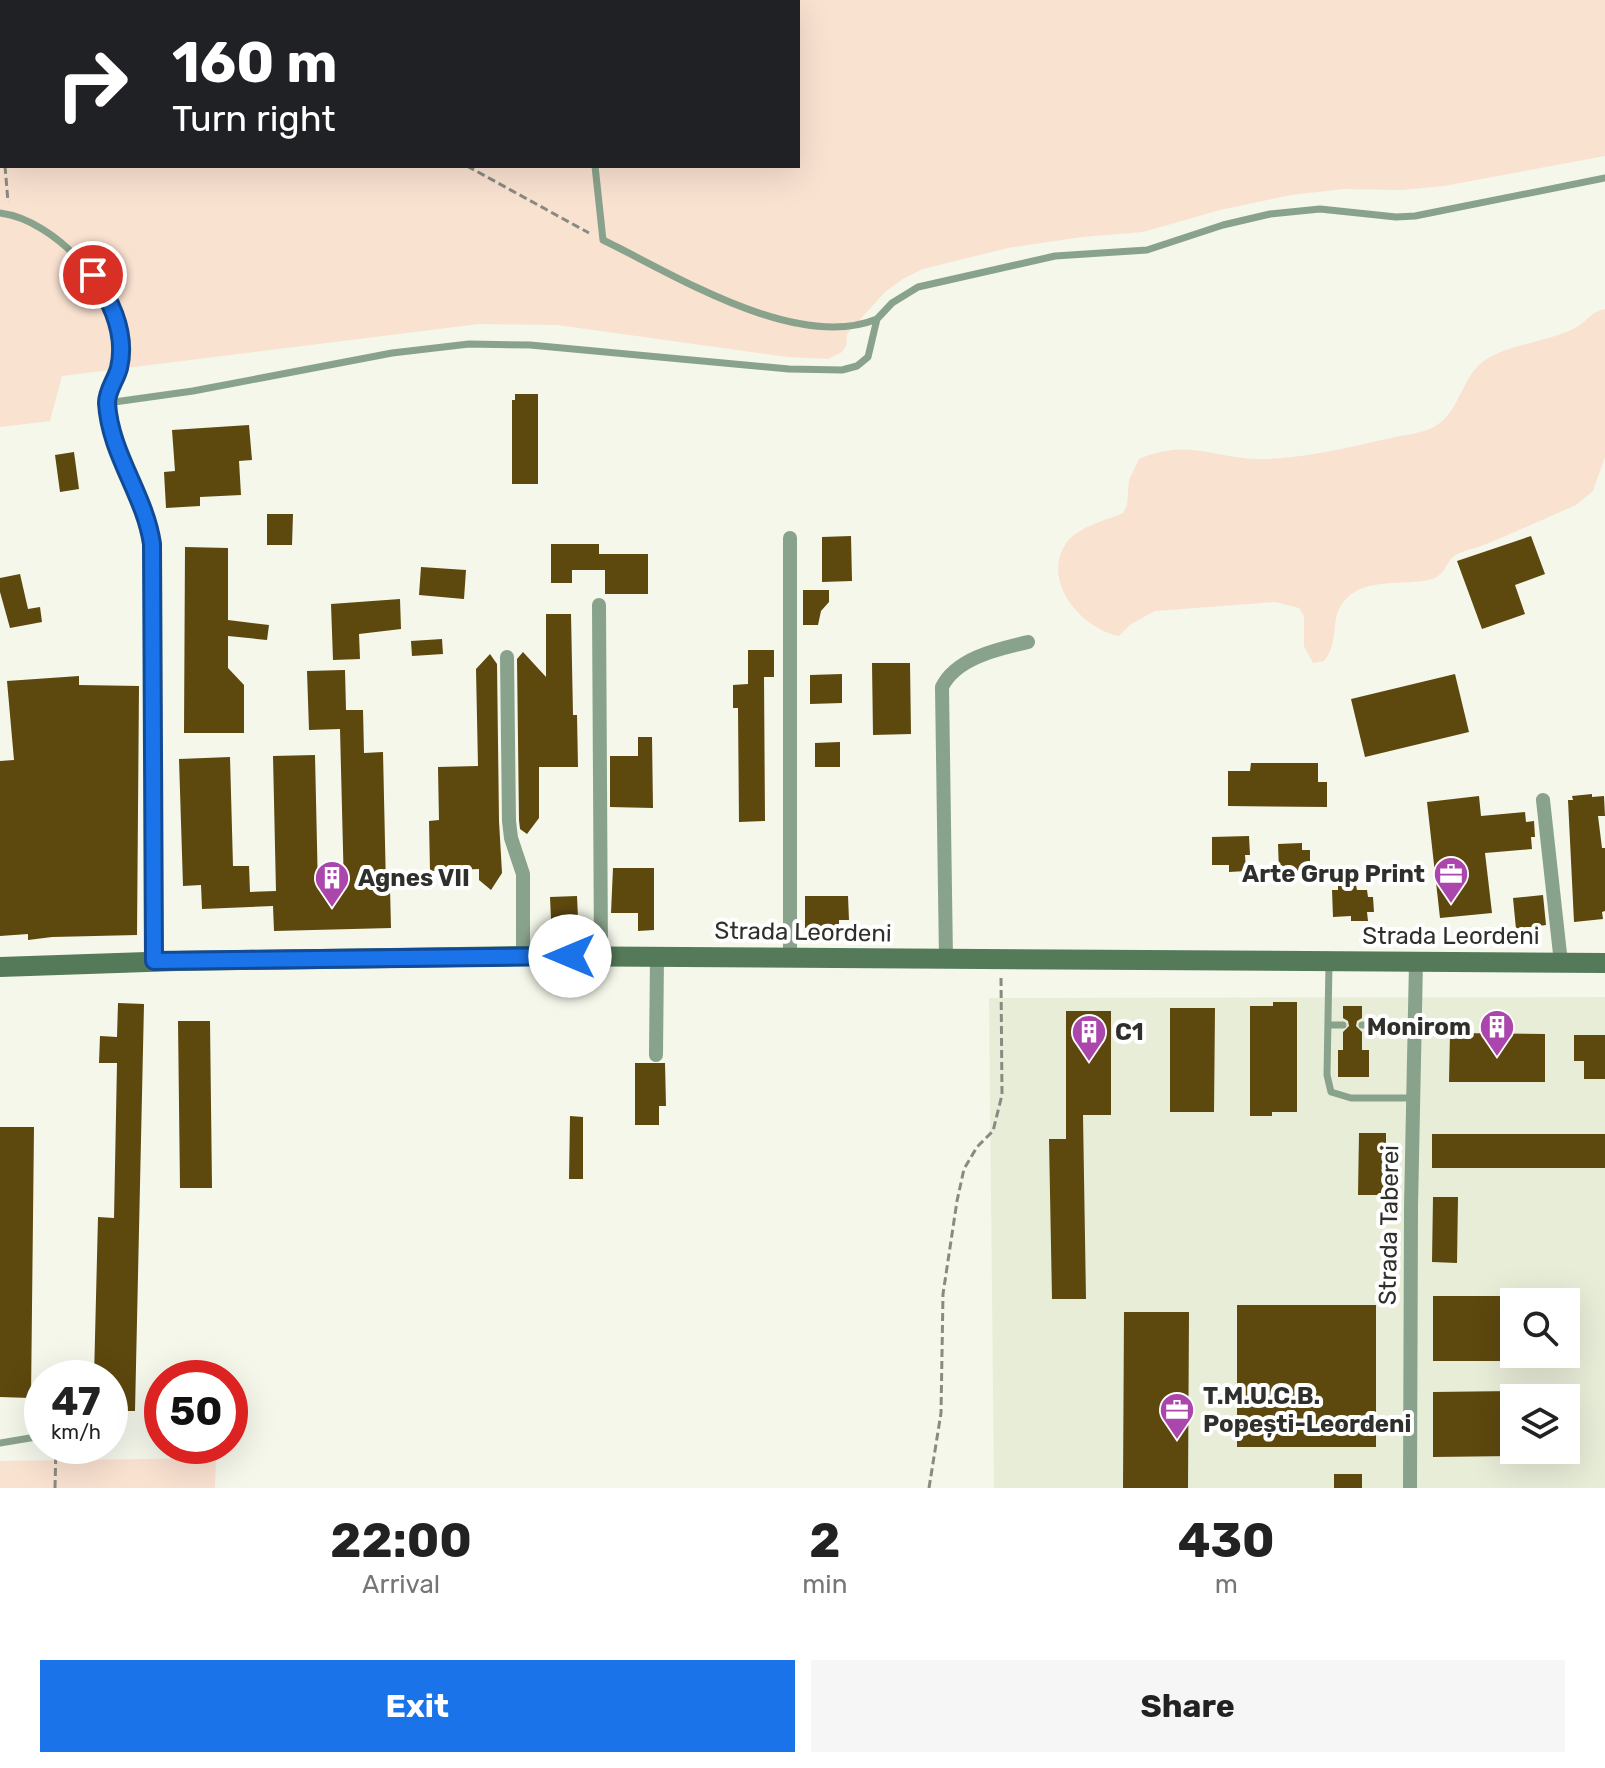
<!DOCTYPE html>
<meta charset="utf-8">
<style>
:root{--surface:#fff;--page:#f6f6f6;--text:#222;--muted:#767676;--accent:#1a73e8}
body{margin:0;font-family:Rubik,sans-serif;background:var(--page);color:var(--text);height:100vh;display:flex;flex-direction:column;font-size:30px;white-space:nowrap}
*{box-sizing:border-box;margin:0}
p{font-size:26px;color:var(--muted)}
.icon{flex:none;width:44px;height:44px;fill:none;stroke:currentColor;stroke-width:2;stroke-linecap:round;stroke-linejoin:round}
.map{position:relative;height:1488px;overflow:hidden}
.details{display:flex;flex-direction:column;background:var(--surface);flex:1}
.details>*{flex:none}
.banner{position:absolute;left:0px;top:0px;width:800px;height:168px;box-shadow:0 8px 32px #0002;background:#202124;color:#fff;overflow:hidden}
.fabs{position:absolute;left:1500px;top:1288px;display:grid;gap:16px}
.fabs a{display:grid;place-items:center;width:80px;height:80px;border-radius:0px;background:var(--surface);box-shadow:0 8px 32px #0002;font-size:40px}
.speed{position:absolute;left:24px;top:1360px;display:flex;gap:16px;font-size:40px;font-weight:700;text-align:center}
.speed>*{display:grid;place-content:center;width:104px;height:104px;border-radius:50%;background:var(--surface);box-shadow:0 8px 32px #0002;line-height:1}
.speed small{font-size:20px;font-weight:400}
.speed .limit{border:12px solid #d22;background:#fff;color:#111}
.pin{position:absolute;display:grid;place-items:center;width:68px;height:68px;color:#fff;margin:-34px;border:4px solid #fff;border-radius:50%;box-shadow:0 2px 8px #0007}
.me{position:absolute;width:88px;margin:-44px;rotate:270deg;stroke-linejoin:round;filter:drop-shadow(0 0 6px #0008)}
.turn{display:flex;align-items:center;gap:28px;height:168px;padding:0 40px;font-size:36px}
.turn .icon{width:104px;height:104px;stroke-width:2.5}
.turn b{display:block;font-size:56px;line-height:68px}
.eta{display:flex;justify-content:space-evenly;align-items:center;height:136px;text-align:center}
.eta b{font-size:48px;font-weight:700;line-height:56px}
.primary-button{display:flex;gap:16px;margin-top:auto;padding:16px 40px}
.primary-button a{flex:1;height:92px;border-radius:0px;background:var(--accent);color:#fff;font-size:32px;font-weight:700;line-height:92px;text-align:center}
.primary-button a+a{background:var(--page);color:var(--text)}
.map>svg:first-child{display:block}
.built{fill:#e8edd8;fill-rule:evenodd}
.green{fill:#fae2d1;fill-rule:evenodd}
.building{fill:#5d480e}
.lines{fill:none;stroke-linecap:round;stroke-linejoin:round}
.path{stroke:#898b82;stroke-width:3;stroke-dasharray:8 4;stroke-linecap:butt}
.service{stroke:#89a28b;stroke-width:7}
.minor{stroke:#89a28b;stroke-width:14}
.secondary{stroke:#557a59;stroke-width:20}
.route-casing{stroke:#114b97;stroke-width:20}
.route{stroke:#1a73e8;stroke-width:14}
.labels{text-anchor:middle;stroke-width:8;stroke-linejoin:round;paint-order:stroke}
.poi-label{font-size:24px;font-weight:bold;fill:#2f302b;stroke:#fff;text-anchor:start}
.street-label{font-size:24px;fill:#2f302b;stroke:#fff}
</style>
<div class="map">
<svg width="1605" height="1488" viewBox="0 0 1605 1488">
<rect width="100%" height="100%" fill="#f4f7ea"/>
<path class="built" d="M1605 997V1488H994L989 998ZM1514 1302H1566V1354H1514ZM1514 1398H1566V1450H1514Z"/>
<path class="green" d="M0 0H1605V156L1444 186 1402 190 1344 189 1291 195 1220 210 1143 232 1082 237 1008 248 923 269 903 279 885 292 847 334 846 346 842 352 828 359 788 357 557 325 479 324 62 376 50 421 0 427ZM2 2H798V166H2Z
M1605 309V457L1593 491 1576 505C1546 518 1516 532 1486 544 1477 548 1466 550 1457 554 1445 561 1446 575 1432 579 1405 587 1366 576 1345 600 1328 619 1341 641 1324 661L1313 663 1304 646V616L1299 608 1275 602 1155 611 1131 624 1119 636C1080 628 1040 580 1067 542 1078 527 1107 520 1123 513L1127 505 1129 480 1139 459C1190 437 1215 460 1265 459 1308 458 1349 447 1391 438 1403 435 1416 434 1427 430 1458 419 1458 386 1479 365 1501 344 1547 343 1575 328 1587 322 1591 311 1605 309Z
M216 1458 215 1488H0V1461Z"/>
<path class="building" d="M515 394H538V484H512V400H515Z
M249 425 252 460 239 461 241 495 200 497V506L166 508 164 472 175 471 172 430Z
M74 452 79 489 60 492 55 455Z
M267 514H293L292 545H267Z
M851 536 852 581 822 582V537Z
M1531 536 1545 574 1515 585 1525 614 1482 629 1457 561Z
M551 544H599V554H648V594H605V570H572V583H551Z
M185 547 228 548V620L269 625 267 640 228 636V668L244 685V733H184Z
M421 567 466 570 464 599 419 595Z
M20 574 28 609 40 607 42 622 10 628 0 592V578Z
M803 590H829V602L821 611 818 625H803Z
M400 599 401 629 359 634 360 659 333 660 331 604Z
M546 614H571L573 715H577L578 767H539V818L527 834 520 829 519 820 517 659 523 652 546 677Z
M442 639 443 654 412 656 411 641Z
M748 650H774V677H764L765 821 739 822 738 708H733V685L748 684Z
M490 654 497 664 499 821 502 873 491 890 479 880V869L430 871 429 821 439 820 438 767 478 766 476 669Z
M872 663H910L911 734 873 735Z
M345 670 346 710H363L364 753 383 752 386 888H390L391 928 274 931 273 906 202 909 201 885 183 886 179 759 230 757 233 866H249L250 892 276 891 273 756 315 755 318 890 344 889 340 729 309 730 307 671Z
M842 674V703L810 704V675Z
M1455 674 1469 732 1365 757 1351 699Z
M79 676V685L139 686 137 935 52 937 28 940V934L0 936V761L14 760 7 681Z
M638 737H652L653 808 610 807V756H638Z
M840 742V767H815V743Z
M1251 763H1318V782H1327V807L1228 806V771H1250Z
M1592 794V797L1604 796 1605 816H1598L1602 848H1605V911L1602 912 1603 919 1574 922 1568 800H1573L1572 796Z
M1479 796 1481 816 1525 812 1526 822 1534 821 1535 837H1531L1532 849 1485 853 1492 913 1440 918 1427 802Z
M1249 836 1250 855H1245L1246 871 1229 872V865H1212V837Z
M1302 843V850H1310V872H1279L1278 844Z
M613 868H654V930L638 931V913H611Z
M1356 885 1357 890H1367L1368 897H1373L1374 912H1367L1368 921H1351V916L1333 917 1332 890H1338V886Z
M1543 895 1546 925 1516 929 1513 898Z
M577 896 578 918 551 919 550 897Z
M805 896H848L849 920H839V930L805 928Z
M1273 1002H1297V1112H1272V1116H1250V1006H1273Z
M118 1003 144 1004 135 1411H110V1378H94L98 1217 114 1218 117 1063H99L100 1036 117 1037Z
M1343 1006H1362V1018L1357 1021 1356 1026 1362 1032V1050H1369V1077H1338V1050H1343V1032L1349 1026 1348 1021 1343 1018Z
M1170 1008H1215L1214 1112H1170Z
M1066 1011H1111V1115H1083L1086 1299H1052L1049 1139H1066Z
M178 1021H210L212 1188H180Z
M1450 1033 1545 1034V1082H1449Z
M1574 1035H1605V1079H1584V1061H1574Z
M635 1063H665L666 1106H659V1125H635Z
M570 1116 583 1117V1179H569Z
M0 1127H34L31 1398 0 1397Z
M1359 1133H1386V1195H1358Z
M1432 1134H1605V1168H1432Z
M1433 1197H1458L1457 1263 1432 1262Z
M1433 1296H1514V1361H1433Z
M1237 1305H1376V1447H1237Z
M1124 1312H1189L1188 1488H1123Z
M1514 1391V1456L1433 1457V1392Z
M1334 1474H1362V1488H1334Z"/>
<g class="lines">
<path class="path" d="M283 0 286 2
M0 1 2 2
M150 2 152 0
M0 133 2 134
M5 166 8 202
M467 166 589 233
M55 1488 56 1446
M929 1488 941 1413 943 1294 957 1201 964 1169 977 1147 993 1131 1002 1095 1001 978"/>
<path class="service" d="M596 0V2
M595 166 603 240C675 275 797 352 877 319
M0 213C56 220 121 292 121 349 121 369 108 384 107 403L193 391 392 353 469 344 530 345 789 369 842 370 857 366 868 357 877 319 892 303 918 287 1055 256 1147 250 1223 225 1270 214 1320 209 1396 217 1415 216 1605 178
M1329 964 1327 1075 1331 1092 1351 1098H1413
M1328 1025H1343
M1362 1025H1415
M0 1443 42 1436"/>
<path class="minor" d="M107 403 122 465 147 524 152 544 154 961
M599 605 601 956
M507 657 509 821 511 838 523 874V956
M1543 800 1561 963
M790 958V538
M946 959 942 687C956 658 998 649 1028 642
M656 1055 657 957
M1410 1488 1411 1207 1416 962"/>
<path class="secondary" d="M0 967 176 961 523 956 1605 963"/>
</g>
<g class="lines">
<defs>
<path id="route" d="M93 275C112 302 127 334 119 368 116 380 107 390 107 403 110 454 145 495 152 544L154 961 570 956"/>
</defs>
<use href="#route" class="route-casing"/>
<use href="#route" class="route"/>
</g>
<defs>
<symbol id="office-pin" viewBox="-11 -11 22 30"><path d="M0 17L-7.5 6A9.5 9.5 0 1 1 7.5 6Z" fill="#aa46ac" stroke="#fff"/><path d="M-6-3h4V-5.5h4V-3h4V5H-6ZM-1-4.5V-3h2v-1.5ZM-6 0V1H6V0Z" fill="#fff"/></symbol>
<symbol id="building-pin" viewBox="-11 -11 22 30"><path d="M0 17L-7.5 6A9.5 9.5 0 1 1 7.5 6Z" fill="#aa46ac" stroke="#fff"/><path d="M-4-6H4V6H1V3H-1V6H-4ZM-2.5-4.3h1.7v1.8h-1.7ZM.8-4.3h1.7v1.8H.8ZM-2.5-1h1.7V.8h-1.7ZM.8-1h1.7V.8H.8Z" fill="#fff"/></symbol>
</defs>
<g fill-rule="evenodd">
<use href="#office-pin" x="1431" y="854" width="40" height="54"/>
<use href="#building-pin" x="312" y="858" width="40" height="54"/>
<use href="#building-pin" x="1477" y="1007" width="40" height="54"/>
<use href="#building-pin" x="1069" y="1012" width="40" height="54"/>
<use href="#office-pin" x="1157" y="1390" width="40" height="54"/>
</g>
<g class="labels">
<g class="poi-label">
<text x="1425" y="882" text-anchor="end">Arte Grup Print</text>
<text x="358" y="886">Agnes VII</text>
<text x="1471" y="1035" text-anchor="end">Monirom</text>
<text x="1115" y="1040">C1</text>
<text x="1203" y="1404">T.M.U.C.B.<tspan x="1203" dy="28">Popești-Leordeni</tspan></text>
</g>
<g class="street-label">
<text transform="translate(803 932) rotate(1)" y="8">Strada Leordeni</text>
<text x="1451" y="944">Strada Leordeni</text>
<text transform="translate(1389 1225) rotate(-89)" y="8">Strada Taberei</text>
</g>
</g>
</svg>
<div class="fabs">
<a><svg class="icon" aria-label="search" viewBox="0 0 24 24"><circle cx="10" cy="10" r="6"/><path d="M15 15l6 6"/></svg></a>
<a><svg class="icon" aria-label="layers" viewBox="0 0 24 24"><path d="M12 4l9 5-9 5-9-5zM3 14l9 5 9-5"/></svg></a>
</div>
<div class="speed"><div>47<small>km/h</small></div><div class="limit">50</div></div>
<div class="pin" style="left:93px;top:275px;background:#d93025"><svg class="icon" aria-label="arrive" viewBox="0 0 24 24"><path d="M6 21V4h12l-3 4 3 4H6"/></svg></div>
<svg class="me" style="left:570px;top:956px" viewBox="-20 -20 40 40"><circle r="19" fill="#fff"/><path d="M0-13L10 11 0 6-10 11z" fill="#1a73e8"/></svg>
<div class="banner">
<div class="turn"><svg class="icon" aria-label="right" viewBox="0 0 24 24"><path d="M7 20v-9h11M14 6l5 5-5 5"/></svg><div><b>160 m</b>Turn right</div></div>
</div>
</div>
<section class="details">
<div class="eta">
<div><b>22:00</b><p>Arrival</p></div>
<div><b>2</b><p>min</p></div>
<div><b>430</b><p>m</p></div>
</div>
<div class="primary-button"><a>Exit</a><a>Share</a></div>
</section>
